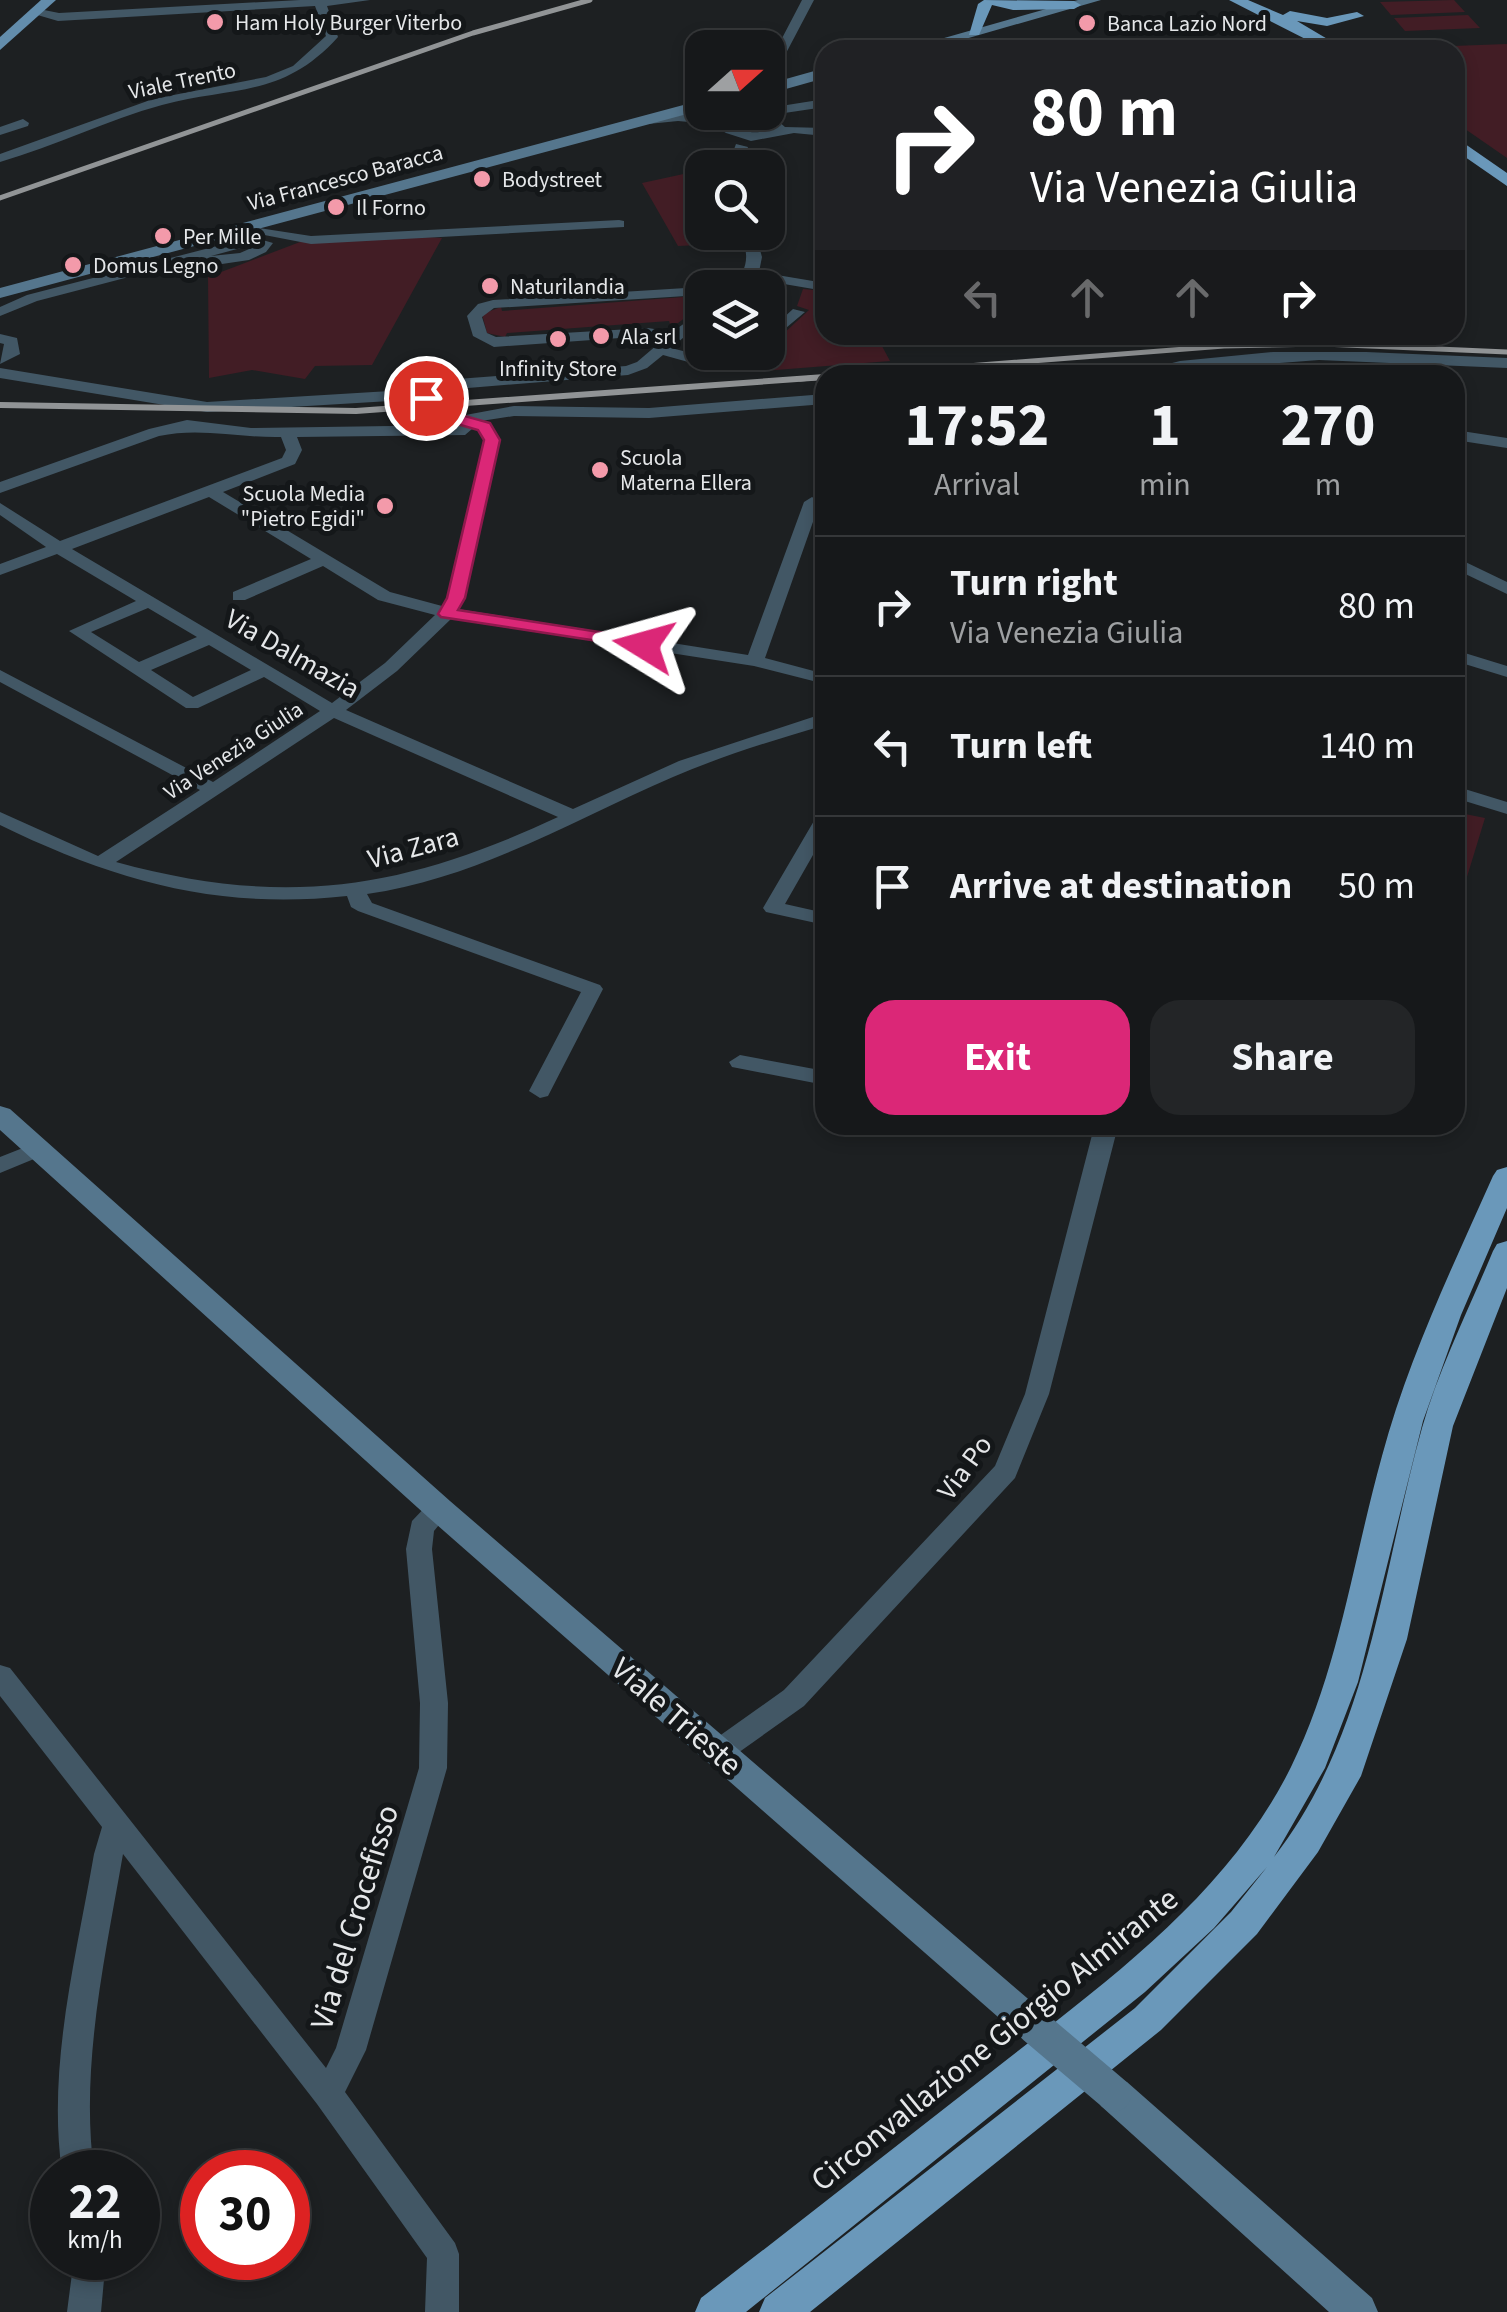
<!DOCTYPE html>
<style>
:root{--surface:#16181a;--page:#232527;--text:#f1f3f6;--muted:#9ea0a2;--line:#353739;--accent:#db2777}
body{margin:0;font-family:"Source Sans 3",sans-serif;background:var(--page);color:var(--text);height:100vh;display:flex;flex-direction:column;font-size:38px;white-space:nowrap}
*{box-sizing:border-box;margin:0}
p{font-size:32px;color:var(--muted)}
.icon{flex:none;width:55px;height:55px;fill:none;stroke:currentColor;stroke-width:2;stroke-linecap:round;stroke-linejoin:round}
.map{position:relative;flex:1;overflow:hidden}
.side{position:absolute;left:815px;top:365px;width:650px;height:770px;display:flex;flex-direction:column;background:var(--surface);border-radius:30px;box-shadow:0 5px 15px #0003,0 0 0 2px var(--line)}
.side>*{flex:none}
.top-card{position:absolute;left:815px;top:40px;width:650px;height:305px;border-radius:30px;box-shadow:0 5px 15px #0003,0 0 0 2px var(--line);background:#202124;color:#fff;overflow:hidden}
.needle{width:65px;rotate:69deg}
.tools{position:absolute;left:685px;top:30px;display:grid;gap:20px}
.tools a{display:grid;place-items:center;width:100px;height:100px;border-radius:20px;background:var(--surface);box-shadow:0 5px 15px #0003,0 0 0 2px var(--line);font-size:50px}
.speed{position:absolute;left:30px;top:2150px;display:flex;gap:20px;font-size:50px;font-weight:700;text-align:center}
.speed>*{display:grid;place-content:center;width:130px;height:130px;border-radius:50%;background:var(--surface);box-shadow:0 5px 15px #0003,0 0 0 2px var(--line);line-height:1}
.speed small{font-size:25px;font-weight:400}
.speed .limit{border:15px solid #d22;background:#fff;color:#111}
.pin{position:absolute;display:grid;place-items:center;width:85px;height:85px;color:#fff;margin:-42px;border:5px solid #fff;border-radius:50%;box-shadow:0 2px 10px #0007}
.me{position:absolute;width:110px;margin:-55px;rotate:278deg;stroke-linejoin:round;filter:drop-shadow(0 0 8px #0008)}
.turn{display:flex;align-items:center;gap:35px;height:210px;padding:0 50px;font-size:45px}
.turn .icon{width:130px;height:130px;stroke-width:2.5}
.turn b{display:block;font-size:70px;line-height:85px}
.lanes{display:flex;align-items:center;height:95px;padding:0 50px;background:#0003;justify-content:center;gap:50px;direction:ltr}
.lanes .off{opacity:.35}
.eta{display:flex;justify-content:space-evenly;align-items:center;height:170px;text-align:center}
.eta b{font-size:60px;font-weight:700;line-height:70px}
.cta{display:flex;gap:20px;margin-top:auto;padding:20px 50px}
.cta a{flex:1;height:115px;border-radius:30px;background:var(--accent);color:#fff;font-size:40px;font-weight:700;line-height:115px;text-align:center}
.cta a+a{background:var(--page);color:var(--text)}
ul{padding:0;list-style:none}
li{display:flex;align-items:center;gap:30px;height:140px;padding:0 50px;border-top:2px solid var(--line)}
li div{flex:1}
li b{display:block;font-size:38px}
li em{font-style:normal}
.map>svg:first-child{display:block}
.green{fill:#421d25}
.lines{fill:none;stroke-linecap:round;stroke-linejoin:round}
.minor{fill:#425765;fill-rule:evenodd}
.secondary{fill:#55768d;fill-rule:evenodd}
.primary{fill:#638dac;fill-rule:evenodd}
.trunk{fill:#6a98ba;fill-rule:evenodd}
.rail-far1{stroke:#919496;stroke-width:5}
.rail{stroke:#919496;stroke-width:6}
.minor-bridge{stroke:#425765;stroke-width:18}
.secondary-bridge{stroke:#55768d;stroke-width:35}
.route{fill:#db2777;stroke:#8e194d;stroke-width:2.5}
.poi-dot{fill:#f39aaa;stroke:#141719;stroke-width:4}
.labels{text-anchor:middle;stroke-width:10;stroke-linejoin:round;paint-order:stroke}
.far-poi-label{font-size:22px;fill:#e5e7e9;stroke:#141719;text-anchor:start}
.far-street-label{font-size:22px;fill:#e5e7e9;stroke:#141719}
.street-label{font-size:28px;fill:#e5e7e9;stroke:#141719}
.near-street-label{font-size:32px;fill:#e5e7e9;stroke:#141719}
</style>
<div class="map">
<svg width="1507" height="2312" viewBox="0 0 1507 2312">
<rect width="100%" height="100%" fill="#1d2022"/>
<path class="green" d="M1454 0 1465 12 1391 15 1380 2Z
M1468 15 1480 28 1405 31 1394 18Z
M1507 44V158L1455 122V50L1398 48Z
M702 170V232L738 233 741 243 678 246 642 183Z
M412 236 442 238 372 365 315 366 305 379 252 370 209 378 208 277 300 242Z
M803 289 825 291V335H876L890 361 763 371 762 368 772 367 768 348 809 310 797 306Z
M685 294 700 297 702 305 678 323 670 324 669 321 507 333 505 337 487 333 482 314 501 307 502 311 683 297Z
M1455 812 1485 818 1455 916Z"/>
<g class="lines">
<path class="minor" d="M300 0H370L327 6 338 37C283 98 234 86 162 105 107 120 55 146 0 162V154L153 99 266 77 293 66 326 36 315 6 58 21 34 14V8L59 13Z
M802 0H814L774 76 768 80V65Z
M825 99V107L771 115 785 127 825 128V136L794 133 751 141 726 133 711 124 678 121 648 124 642 120 678 113 701 115 699 112 702 109V112C728 112 744 145 772 127L741 112H768V108Z
M23 119 29 123 28 126 0 135V127Z
M736 144 748 147 741 168H727Z
M619 220 624 221V227L311 244 233 229 240 225 311 236Z
M741 232H755L762 257 759 272 825 283V291L755 279 747 288H731C749 268 749 257 741 232Z
M252 237 273 243 266 252 249 260 222 264 190 261 37 301 0 316V307L27 295ZM256 246 240 253 211 256 252 245Z
M702 287 705 288 702 295 494 308 482 317 487 333 496 337 648 328 672 332 702 311V322L671 348 699 355 760 352 754 359 699 365 663 355 647 368 628 375 444 390 413 397 405 392 444 380 626 366 637 362 664 339 648 336 494 347 473 336 467 316 478 304 493 300Z
M793 309 805 312 768 343V332Z
M0 334 17 338 20 354 0 364 4 344 0 343Z
M1273 352H1366L1507 358V368L1319 360 1125 375 1180 361Z
M0 368 207 402 390 391 433 405 425 410 390 401 207 412 0 378Z
M825 394V404L649 418 514 416 481 421 490 424 500 439 465 598 458 609 748 655 804 502 812 497 820 502 765 658 825 674V684L754 666 451 619 397 671 346 710 573 809 679 761 825 713V725C774 740 722 756 673 777 571 821 478 878 367 894L372 903 600 985 603 989 548 1096 540 1098 529 1091 581 992 358 911 351 907 347 896C217 910 115 881 0 825V812L98 856 200 790 0 682V670L213 782 320 711 264 677 198 708H186L69 631 136 601 57 554 0 575V564L46 547 0 515V503L60 541 282 458 286 450 281 437C240 438 200 427 159 436L0 493V482L149 429 187 420 251 428 460 425 428 414 436 409 460 416 514 406 649 408ZM472 429 478 430 484 439 447 598 442 606 390 592 223 492 295 464 302 450 297 437 465 435ZM209 497 311 559 233 592V600H245L323 566 378 600 435 615 385 663 332 703 72 549ZM148 608 197 637 139 662 91 632ZM209 645 251 670 193 697 151 670ZM334 718 558 817C402 890 284 908 116 862Z
M1455 430 1507 438V448L1455 440Z
M1455 557 1507 582V594L1455 569Z
M1455 650 1507 666V677L1455 661Z
M1455 786 1507 802V814L1455 798Z
M825 812V834L819 845 825 846V858L813 855 785 904 825 913V925L766 912 763 908 818 814Z
M740 1055 825 1071V1085L732 1067 729 1062Z
M1068 1125H1117V1130L1049 1394 1015 1478 804 1706 728 1760 718 1763 708 1760 704 1752 708 1744 784 1690 995 1466 1025 1394 1092 1135 1071 1130Z
M38 1142 46 1144 49 1149 46 1154 0 1173V1157Z
M439 1500 448 1502 452 1509 434 1531 432 1549 448 1703 447 1768 366 2050 345 2092 455 2243 459 2254V2312H425L427 2258 317 2104 123 1854C105 1958 80 2066 94 2172H62C47 2067 76 1958 94 1854L102 1827 0 1696V1665L10 1668 326 2068 336 2048 419 1768 420 1703 406 1549 412 1521 430 1502Z
M74 2258H106L101 2312H67Z"/>
<path class="secondary" d="M1078 0H1101L927 50H902Z
M825 68V78L768 94V84Z
M702 100V110L0 298V288Z
M0 1106 10 1109 450 1501 1048 2016 1054 2027 1048 2038 1035 2043 1022 2038 428 1517 0 1130Z
M1114 2077 1127 2082 1372 2298 1378 2312H1329L1101 2106 1095 2094 1101 2082Z"/>
<path class="primary" d="M41 0H56L0 50V37Z"/>
<path class="trunk" d="M984 0 1074 1 1081 5 1074 9 1013 10 992 5 979 35H969L978 4Z
M1229 0H1248L1283 15 1290 11 1327 18 1357 12 1364 16 1327 26 1297 21 1346 50H1327Z
M1455 137 1507 173V186L1455 150Z
M1507 1167V1208L1461 1315 1423 1421 1358 1682 1325 1768 1274 1857C1370 1733 1381 1575 1422 1428 1439 1368 1469 1309 1493 1251L1497 1244 1507 1241V1288L1453 1426 1407 1639 1361 1776 1318 1852 1257 1934 1161 2030 810 2312H759L765 2298 1135 2008 1231 1912 1267 1867 1214 1928 1145 1992 746 2312H695L701 2298C796 2225 891 2150 986 2076 1099 1987 1226 1899 1291 1767 1339 1669 1353 1560 1382 1456 1408 1359 1452 1268 1493 1176L1497 1170Z"/>
<path class="rail-far1" d="M0 198 473 33 590 0
M852 375 1224 346 1323 344 1507 352
M800 379 825 377"/>
<path class="rail" d="M0 405 356 411 825 377"/>
<path class="minor-bridge" d="M434 393 426 398 425 405 436 414"/>
<path class="secondary-bridge" d="M1035 2027 1114 2094"/>
</g>
<path class="route" d="M420 395H432L436 408 490 423 500 440 465 598 458 610 644 639 650 641V649L441 617 438 614 447 598 484 440 478 430 423 414Z"/>
<g class="poi-dot">
<circle cx="215" cy="22" r="10"/>
<circle cx="1087" cy="23" r="10"/>
<circle cx="482" cy="179" r="10"/>
<circle cx="336" cy="207" r="10"/>
<circle cx="163" cy="236" r="10"/>
<circle cx="73" cy="265" r="10"/>
<circle cx="490" cy="286" r="10"/>
<circle cx="601" cy="336" r="10"/>
<circle cx="558" cy="339" r="10"/>
<circle cx="600" cy="470" r="10"/>
<circle cx="385" cy="506" r="10"/>
</g>
<g class="labels">
<g class="far-poi-label">
<text x="235" y="30">Ham Holy Burger Viterbo</text>
<text x="1107" y="31">Banca Lazio Nord</text>
<text x="502" y="187">Bodystreet</text>
<text x="356" y="215">Il Forno</text>
<text x="183" y="244">Per Mille</text>
<text x="93" y="273">Domus Legno</text>
<text x="510" y="294">Naturilandia</text>
<text x="621" y="344">Ala srl</text>
<text x="558" y="376" text-anchor="middle">Infinity Store</text>
<text x="620" y="465">Scuola<tspan x="620" dy="25">Materna Ellera</tspan></text>
<text x="365" y="501" text-anchor="end">Scuola Media<tspan x="365" dy="25">"Pietro Egidi"</tspan></text>
</g>
<g class="far-street-label">
<text transform="translate(182 80) rotate(-12)" y="8">Viale Trento</text>
<text transform="translate(345 177) rotate(-15)" y="8">Via Francesco Baracca</text>
<text transform="translate(233 750) rotate(-33)" y="8">Via Venezia Giulia</text>
</g>
<g class="street-label">
<text transform="translate(293 653) rotate(30)" y="10">Via Dalmazia</text>
<text transform="translate(413 847) rotate(-15)" y="10">Via Zara</text>
<text transform="translate(964 1467) rotate(-54)" y="10">Via Po</text>
</g>
<g class="near-street-label">
<text transform="translate(677 1716) rotate(41)" y="11">Viale Trieste</text>
<text transform="translate(354 1917) rotate(-73)" y="11">Via del Crocefisso</text>
<text transform="translate(994 2039) rotate(-39)" y="11">Circonvallazione Giorgio Almirante</text>
</g>
</g>
</svg>
<div class="tools">
<a><svg class="needle" viewBox="-14 -14 28 28"><path d="M0-13l5 13h-10z" fill="#e53935"/><path d="M0 13l5-13h-10z" fill="#9ea0a2"/></svg></a>
<a><svg class="icon" aria-label="search" viewBox="0 0 24 24"><circle cx="10" cy="10" r="6"/><path d="M15 15l6 6"/></svg></a>
<a><svg class="icon" aria-label="layers" viewBox="0 0 24 24"><path d="M12 4l9 5-9 5-9-5zM3 14l9 5 9-5"/></svg></a>
</div>
<div class="speed"><div>22<small>km/h</small></div><div class="limit">30</div></div>
<div class="pin" style="left:426px;top:398px;background:#d93025"><svg class="icon" aria-label="arrive" viewBox="0 0 24 24"><path d="M6 21V4h12l-3 4 3 4H6"/></svg></div>
<svg class="me" style="left:644px;top:645px" viewBox="-20 -20 40 40"><path d="M0-17L14 15 0 8-14 15z" fill="#db2777" stroke="#fff" stroke-width="4"/></svg>
<div class="top-card">
<div class="turn"><svg class="icon" aria-label="right" viewBox="0 0 24 24"><path d="M7 20v-9h11M14 6l5 5-5 5"/></svg><div><b>80 m</b>Via Venezia Giulia</div></div>
<div class="lanes"><svg class="icon off" aria-label="left" viewBox="0 0 24 24"><path d="M17 20v-9H6M10 6l-5 5 5 5"/></svg><svg class="icon off" aria-label="ahead" viewBox="0 0 24 24"><path d="M12 20V5M6 11l6-6 6 6"/></svg><svg class="icon off" aria-label="ahead" viewBox="0 0 24 24"><path d="M12 20V5M6 11l6-6 6 6"/></svg><svg class="icon" aria-label="right" viewBox="0 0 24 24"><path d="M7 20v-9h11M14 6l5 5-5 5"/></svg></div>
</div>
<section class="side">
<div class="eta">
<div><b>17:52</b><p>Arrival</p></div>
<div><b>1</b><p>min</p></div>
<div><b>270</b><p>m</p></div>
</div>
<ul>
<li><svg class="icon" aria-label="right" viewBox="0 0 24 24"><path d="M7 20v-9h11M14 6l5 5-5 5"/></svg><div><b>Turn right</b><p>Via Venezia Giulia</p></div><em>80 m</em></li>
<li><svg class="icon" aria-label="left" viewBox="0 0 24 24"><path d="M17 20v-9H6M10 6l-5 5 5 5"/></svg><div><b>Turn left</b></div><em>140 m</em></li>
<li><svg class="icon" aria-label="arrive" viewBox="0 0 24 24"><path d="M6 21V4h12l-3 4 3 4H6"/></svg><div><b>Arrive at destination</b></div><em>50 m</em></li>
</ul>
<div class="cta"><a>Exit</a><a>Share</a></div>
</section>
</div>
